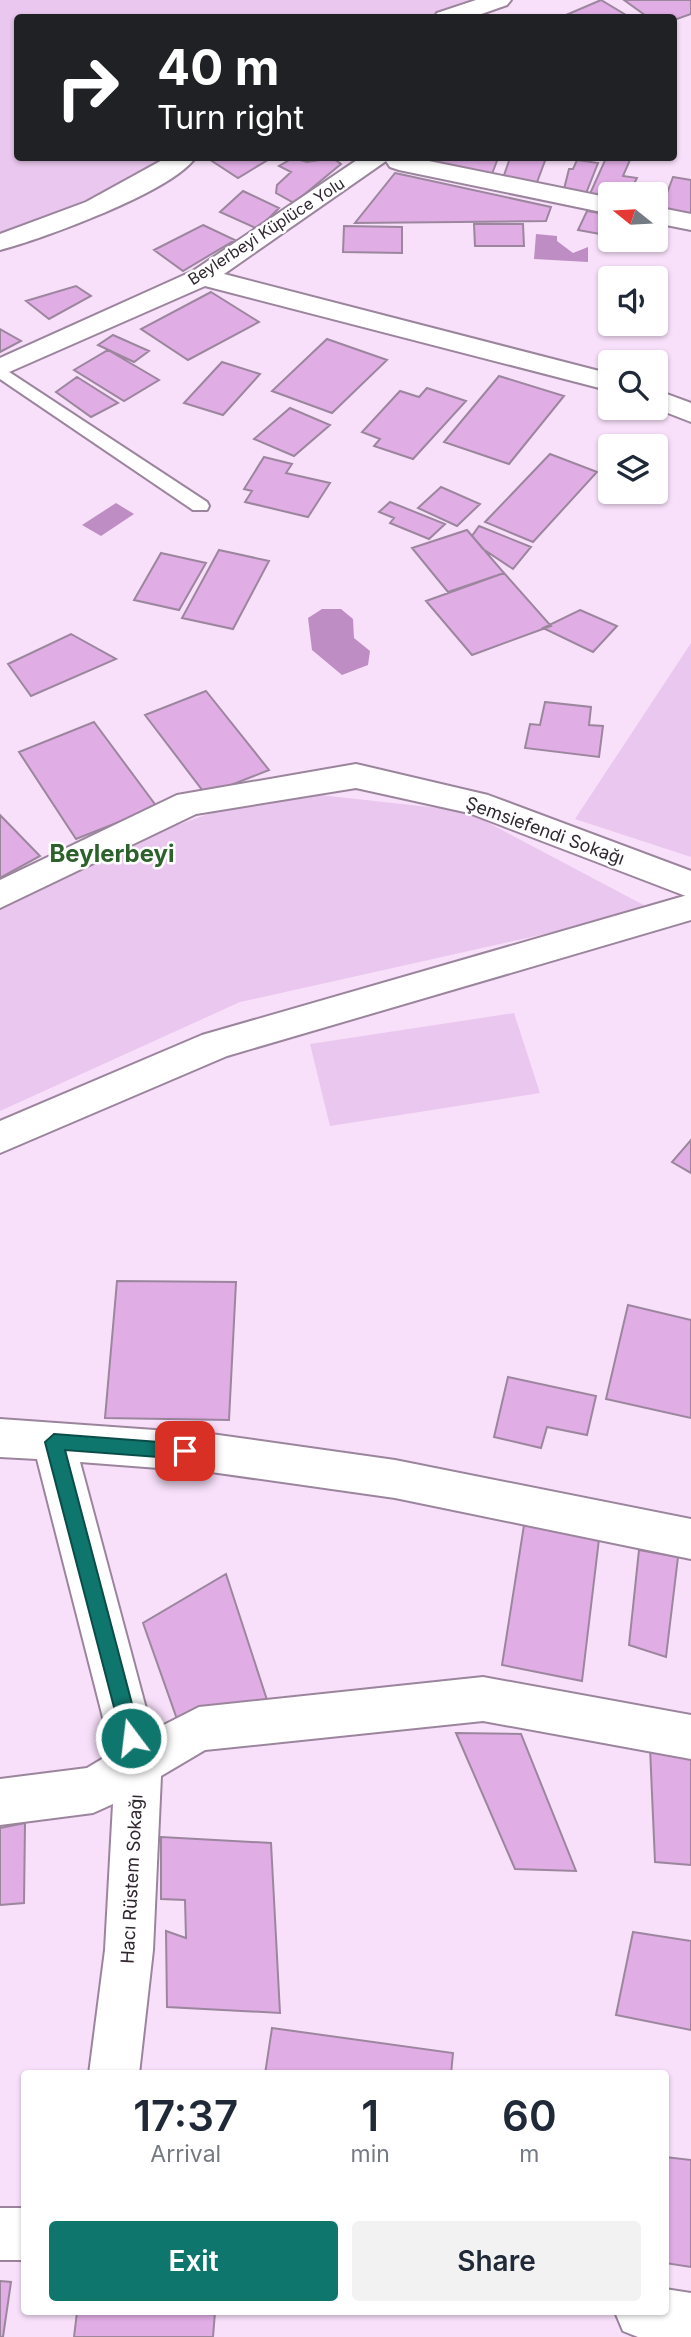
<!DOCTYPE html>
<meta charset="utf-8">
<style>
:root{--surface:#fff;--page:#f2f2f3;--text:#1f2937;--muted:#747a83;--accent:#0f766e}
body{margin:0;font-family:Inter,sans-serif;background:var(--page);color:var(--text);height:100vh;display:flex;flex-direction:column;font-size:26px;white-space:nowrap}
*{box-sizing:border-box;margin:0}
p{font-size:23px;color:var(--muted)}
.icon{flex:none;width:38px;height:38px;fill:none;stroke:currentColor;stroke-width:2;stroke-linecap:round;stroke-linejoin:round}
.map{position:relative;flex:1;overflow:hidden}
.details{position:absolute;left:21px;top:2070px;width:648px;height:245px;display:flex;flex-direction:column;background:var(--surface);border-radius:7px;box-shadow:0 2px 5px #0004}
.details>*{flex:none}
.top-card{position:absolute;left:14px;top:14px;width:663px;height:147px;border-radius:7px;box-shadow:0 2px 5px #0004;background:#202124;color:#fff;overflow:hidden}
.needle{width:46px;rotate:288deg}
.buttons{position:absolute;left:598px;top:182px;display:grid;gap:14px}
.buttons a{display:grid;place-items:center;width:70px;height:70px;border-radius:7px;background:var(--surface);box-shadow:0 2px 5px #0004;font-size:35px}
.pin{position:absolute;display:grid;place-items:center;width:60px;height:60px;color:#fff;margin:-30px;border-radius:14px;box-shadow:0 4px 10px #0006}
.me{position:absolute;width:77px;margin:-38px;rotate:345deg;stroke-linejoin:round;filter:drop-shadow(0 0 5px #0008)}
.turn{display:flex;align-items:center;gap:24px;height:147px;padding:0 28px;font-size:32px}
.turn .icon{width:91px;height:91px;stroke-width:2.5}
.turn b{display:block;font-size:49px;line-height:60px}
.eta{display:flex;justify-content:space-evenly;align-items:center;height:119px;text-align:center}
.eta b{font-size:42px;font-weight:600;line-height:49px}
.primary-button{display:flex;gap:14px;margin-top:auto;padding:14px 28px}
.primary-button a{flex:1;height:80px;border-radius:7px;background:var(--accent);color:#fff;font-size:28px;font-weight:600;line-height:80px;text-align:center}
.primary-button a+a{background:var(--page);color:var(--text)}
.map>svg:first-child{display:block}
.green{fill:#eac7ee}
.water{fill:#be8dc3}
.building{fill:#e0ade5;stroke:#9c869e;stroke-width:2}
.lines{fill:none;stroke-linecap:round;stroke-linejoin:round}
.lane-casing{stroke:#9b859d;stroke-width:4}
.street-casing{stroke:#9b859d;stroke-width:4}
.secondary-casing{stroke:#9b859d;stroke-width:4}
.lane{fill:#fff;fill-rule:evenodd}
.street{fill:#fff;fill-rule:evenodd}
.secondary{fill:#fff;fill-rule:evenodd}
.route{fill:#0f766e;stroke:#0a4d48;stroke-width:2}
.labels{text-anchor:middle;stroke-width:5;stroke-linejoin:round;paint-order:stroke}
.far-street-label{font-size:16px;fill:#302731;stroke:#fff}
.street-label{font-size:18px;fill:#302731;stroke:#fff}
.district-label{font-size:24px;font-weight:bold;fill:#2c612c;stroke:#fff}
</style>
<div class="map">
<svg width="691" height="2337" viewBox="0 0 691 2337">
<rect width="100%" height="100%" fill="#f8e0fa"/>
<path class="green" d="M0 0H478L424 18H18V158H176L135 183 0 248Z
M691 643V857L575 819Z
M274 790 466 811 653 910 240 1002 0 1111V901L123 845Z
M514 1013 540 1093 330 1126 310 1044Z"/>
<path class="water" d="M536 234 557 236V241L573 253 588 247V262L534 259Z
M116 503 134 514 101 536 82 525Z
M322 609H341L353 619 354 638 370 651 368 665 342 675 312 650 308 618Z"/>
<path class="building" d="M601 0 631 18H559Z
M624 0H691V14L674 20 649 18Z
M211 158H260L266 161 238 178 209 159Z
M293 158 307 162 333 158 341 164 294 203 276 193 277 185 291 172 279 166Z
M435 158H498L492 174 432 166Z
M510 158H546L536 185 502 181Z
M606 158 630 160 623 176 637 178 629 194H611V200L589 196Z
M577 160 598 163 585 196 563 193 569 169H573Z
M395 173 551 207 546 221 355 223Z
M673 177 691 180V217L660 212Z
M243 191 279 208 258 229 220 212Z
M587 211 611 215V236L578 230Z
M474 224H523L524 246H475Z
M203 225 235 240 183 271 154 250Z
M344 226 402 227V253L343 252Z
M76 286 91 296 49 319 26 301Z
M211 292 259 322 188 360 141 329Z
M0 329 21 341 0 352Z
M113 335 149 351 134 362 98 345Z
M327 339 387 360 332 413 272 391Z
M108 350 159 380 124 401 74 370Z
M222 362 260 374 223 415 184 403Z
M499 376 564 396 509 464 444 442Z
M77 377 118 403 91 417 56 392Z
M427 388 466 401 413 459 374 446 380 439 362 432 400 391 419 397Z
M290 408 330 425 294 456 254 439Z
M550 454 597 472 533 542 485 522Z
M264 457 292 464 286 473 330 483 308 517 245 502 252 491 244 489Z
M441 487 480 504 457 526 418 508Z
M390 502 445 524 429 539 390 523 394 518 379 512Z
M479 526 531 547 513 569 483 549 472 536Z
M467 530 504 573 448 592 412 548Z
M219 550 269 561 233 629 182 618Z
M161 553 206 563 179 610 134 600Z
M504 573 551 626 472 655 426 601Z
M580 610 617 626 593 652 543 628Z
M71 634 116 659 31 696 8 664Z
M206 691 269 770 206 795 145 715Z
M545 702 591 707 589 725 603 726 599 757 525 748 530 724 540 725Z
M94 722 157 807 76 839 19 752Z
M0 815 40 856 0 878Z
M691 1140V1173L672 1162Z
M117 1281 236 1282 229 1420 105 1418Z
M628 1305 691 1320V1418L606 1399Z
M508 1377 596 1396 587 1435 547 1427 541 1448 494 1437Z
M524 1525 599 1539 582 1681 502 1665Z
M639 1550 678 1557 666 1657 629 1645Z
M226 1574 268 1703 177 1719 143 1623Z
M456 1733 521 1734 576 1871 515 1869Z
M650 1748 691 1754V1865L655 1862Z
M25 1823 24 1903 0 1905V1828Z
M161 1837 271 1843 280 2013 167 2007 166 1931 186 1938 185 1900 161 1899Z
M633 1932 691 1941V2030L616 2015Z
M272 2028 453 2053 451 2074H265Z
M665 2157 691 2160V2267L665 2263Z
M0 2281 11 2282 3 2337H0Z
M77 2312H215L213 2337H74Z"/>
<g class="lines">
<defs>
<path id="lane" d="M0 366 207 502 209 506 207 510H193L0 379Z"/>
<path id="street" d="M360 158H414L611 198V214L399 170 390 167 386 161 224 274 611 374V391L205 286 0 376V358L193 271Z
M656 207 691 214V230L656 223Z
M656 390 691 403V422L655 408Z
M691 894V920L227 1056 0 1153V1121L202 1035Z
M0 1419 211 1434 395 1460 691 1519V1559L395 1498 211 1472 80 1462 152 1731 199 1707 483 1677 691 1715V1759L483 1721 205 1750 161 1776 153 1950 139 2074H89L105 1950 113 1804 93 1813 0 1825V1779L87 1768 112 1753 37 1459 0 1457Z"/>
<path id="secondary" d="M476 0H511L507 5 470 18H434L437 13Z
M166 158H195C171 192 42 239 0 250V234L86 202Z
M356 764 488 795 691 871V898L469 813 356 788 196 814 0 908V880L177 795Z
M0 2208H24V2260H0Z
M665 2289 691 2293V2337H638L623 2331 615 2312H665Z"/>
</defs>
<use href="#lane" class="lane-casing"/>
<use href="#street" class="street-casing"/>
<use href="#secondary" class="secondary-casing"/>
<use href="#lane" class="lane"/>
<use href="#street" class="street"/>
<use href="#secondary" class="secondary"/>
</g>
<path class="route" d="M54 1434 185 1444 194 1451 185 1459 65 1450 141 1738 138 1745 131 1747 125 1745 122 1738 45 1442Z"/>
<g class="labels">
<g class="far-street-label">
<text transform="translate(266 231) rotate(-33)" y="6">Beylerbeyi Küplüce Yolu</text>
</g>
<g class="street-label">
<text transform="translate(545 831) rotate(20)" y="6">Şemsiefendi Sokağı</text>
<text transform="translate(132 1879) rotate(-87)" y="6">Hacı Rüstem Sokağı</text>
</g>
<g class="district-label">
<text x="112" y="862">Beylerbeyi</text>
</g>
</g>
</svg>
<div class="buttons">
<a><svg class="needle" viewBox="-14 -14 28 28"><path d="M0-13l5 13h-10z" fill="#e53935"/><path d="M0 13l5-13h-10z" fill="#747a83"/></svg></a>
<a><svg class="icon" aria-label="sound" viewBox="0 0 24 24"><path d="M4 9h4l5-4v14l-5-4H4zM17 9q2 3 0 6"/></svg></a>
<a><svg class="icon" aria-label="search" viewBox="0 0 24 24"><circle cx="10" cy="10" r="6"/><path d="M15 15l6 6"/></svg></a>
<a><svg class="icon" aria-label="layers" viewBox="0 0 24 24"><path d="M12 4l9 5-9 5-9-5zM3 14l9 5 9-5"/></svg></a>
</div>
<div class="pin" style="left:185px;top:1451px;background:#d93025"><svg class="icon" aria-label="arrive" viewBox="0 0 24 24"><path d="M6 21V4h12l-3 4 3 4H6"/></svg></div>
<svg class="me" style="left:131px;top:1738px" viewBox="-20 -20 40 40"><circle r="17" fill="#0f766e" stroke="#fff" stroke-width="3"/><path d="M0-11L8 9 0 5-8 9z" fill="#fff"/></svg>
<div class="top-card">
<div class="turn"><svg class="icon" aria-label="right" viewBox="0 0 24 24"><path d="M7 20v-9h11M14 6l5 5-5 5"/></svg><div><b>40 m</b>Turn right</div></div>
</div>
<section class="details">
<div class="eta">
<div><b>17:37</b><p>Arrival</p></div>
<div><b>1</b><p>min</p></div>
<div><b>60</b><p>m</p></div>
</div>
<div class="primary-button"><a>Exit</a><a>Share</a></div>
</section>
</div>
